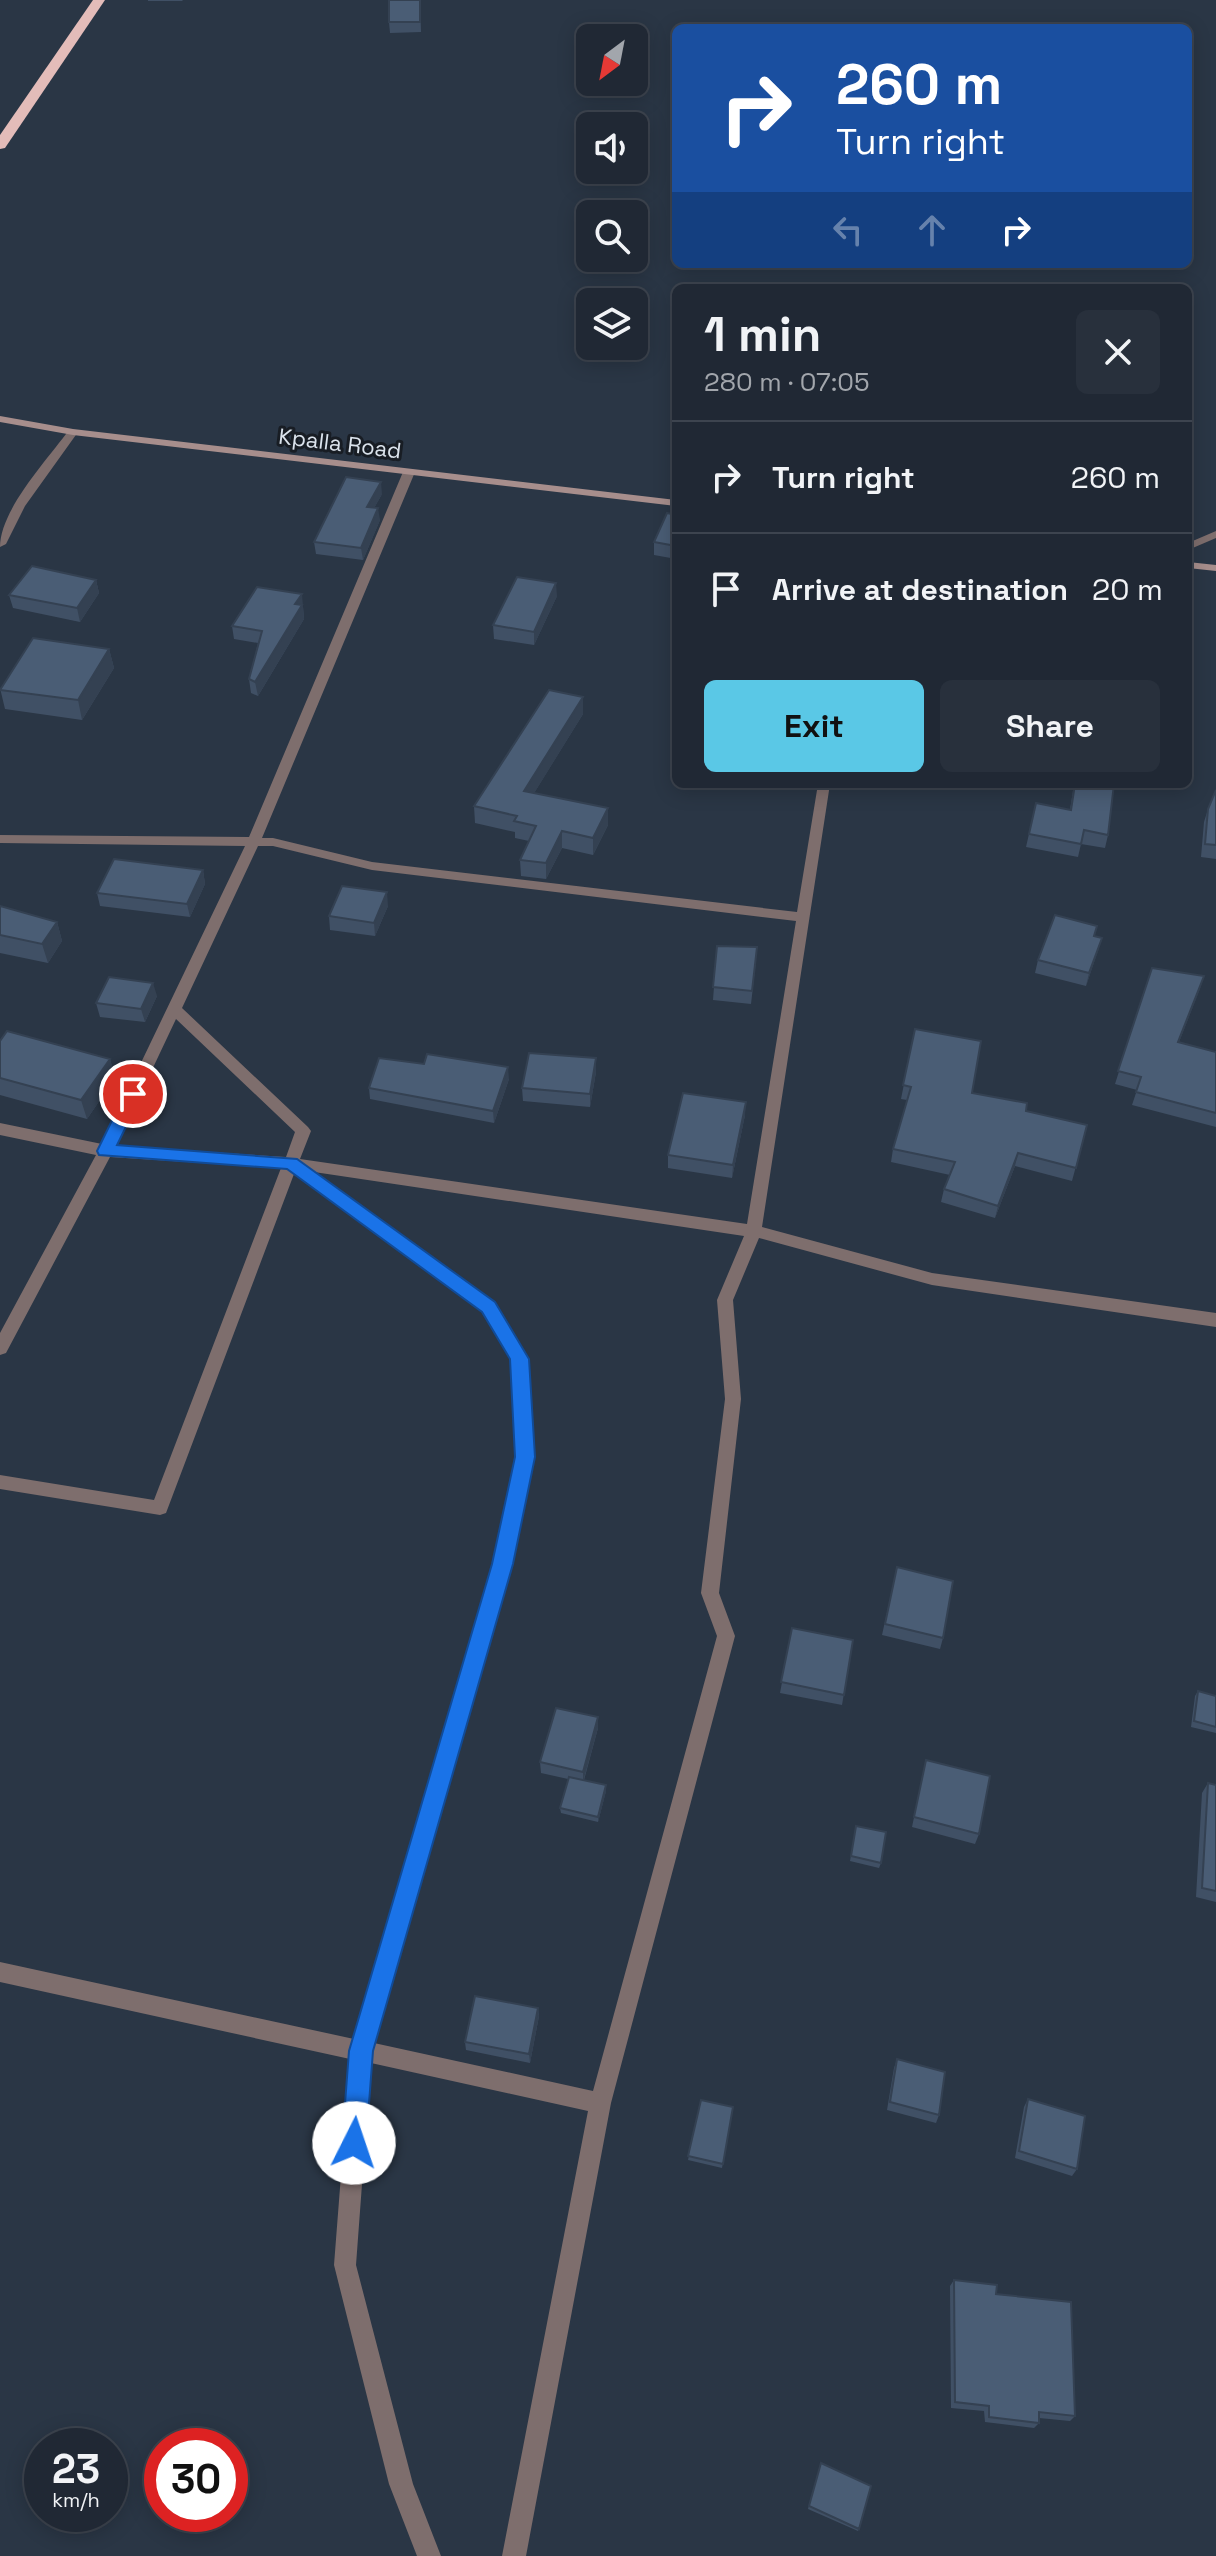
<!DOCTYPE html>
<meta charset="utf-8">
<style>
:root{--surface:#202834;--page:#28303c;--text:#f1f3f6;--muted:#a2a6ac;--line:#3d444f;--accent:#5ac8e6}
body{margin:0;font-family:"Space Grotesk",sans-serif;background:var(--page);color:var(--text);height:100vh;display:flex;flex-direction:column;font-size:30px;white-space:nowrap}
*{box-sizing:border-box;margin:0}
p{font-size:26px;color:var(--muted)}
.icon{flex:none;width:44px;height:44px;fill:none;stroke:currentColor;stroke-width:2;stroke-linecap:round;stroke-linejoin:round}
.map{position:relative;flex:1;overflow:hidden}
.panel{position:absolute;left:672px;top:284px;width:520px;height:504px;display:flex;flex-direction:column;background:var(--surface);border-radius:12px;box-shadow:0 4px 20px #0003,0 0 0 2px var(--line)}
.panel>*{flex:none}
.guide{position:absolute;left:672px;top:24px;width:520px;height:244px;border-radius:12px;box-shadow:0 4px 20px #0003,0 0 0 2px var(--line);background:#1a4fa0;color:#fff;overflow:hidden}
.needle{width:52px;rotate:212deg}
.controls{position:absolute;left:576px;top:24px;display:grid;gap:16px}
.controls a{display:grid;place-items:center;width:72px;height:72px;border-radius:12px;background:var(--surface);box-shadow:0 4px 20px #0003,0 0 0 2px var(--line);font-size:40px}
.speed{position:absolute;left:24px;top:2428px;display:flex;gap:16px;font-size:40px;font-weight:700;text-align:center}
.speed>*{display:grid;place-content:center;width:104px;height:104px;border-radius:50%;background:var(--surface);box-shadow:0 4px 20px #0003,0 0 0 2px var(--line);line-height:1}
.speed small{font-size:20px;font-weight:400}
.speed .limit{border:12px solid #d22;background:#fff;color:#111}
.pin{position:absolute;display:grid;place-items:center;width:68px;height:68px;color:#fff;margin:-34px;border:4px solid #fff;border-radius:50%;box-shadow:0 2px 8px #0007}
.me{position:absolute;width:88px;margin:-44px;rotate:4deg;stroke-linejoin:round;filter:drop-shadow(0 0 6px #0008)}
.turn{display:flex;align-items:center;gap:28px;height:168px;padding:0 32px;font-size:36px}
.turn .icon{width:104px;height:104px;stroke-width:2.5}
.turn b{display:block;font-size:56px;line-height:68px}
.lanes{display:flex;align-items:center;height:76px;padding:0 32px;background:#0003;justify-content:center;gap:40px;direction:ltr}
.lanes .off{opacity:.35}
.round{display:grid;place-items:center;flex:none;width:84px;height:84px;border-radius:12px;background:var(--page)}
.overview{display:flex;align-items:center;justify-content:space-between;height:136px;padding:0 32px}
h1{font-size:48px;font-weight:700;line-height:60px}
.button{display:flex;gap:16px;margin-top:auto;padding:16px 32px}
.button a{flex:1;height:92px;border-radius:12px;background:var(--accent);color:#111;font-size:32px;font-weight:700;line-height:92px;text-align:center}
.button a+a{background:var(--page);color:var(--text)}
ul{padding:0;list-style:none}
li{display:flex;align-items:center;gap:24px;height:112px;padding:0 32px;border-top:2px solid var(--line)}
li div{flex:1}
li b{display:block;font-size:30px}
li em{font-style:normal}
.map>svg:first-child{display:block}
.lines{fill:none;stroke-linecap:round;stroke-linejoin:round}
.street{fill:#7e6e6d;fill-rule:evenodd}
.secondary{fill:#a78e8c;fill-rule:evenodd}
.highway{fill:#e3bcb9;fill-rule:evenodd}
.wall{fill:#405065}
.shaded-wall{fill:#344152}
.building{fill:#4a5d75;stroke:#344152;stroke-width:2}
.route{fill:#1a73e8;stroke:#114b97;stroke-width:2}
.labels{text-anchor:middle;stroke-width:6;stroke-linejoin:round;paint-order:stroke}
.far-street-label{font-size:22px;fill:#dbe3ec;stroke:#181d24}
</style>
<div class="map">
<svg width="1216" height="2556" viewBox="0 0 1216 2556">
<rect width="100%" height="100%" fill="#2a3645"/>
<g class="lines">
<path class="street" d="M69 430 78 432 25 506 6 544 0 547C0 510 47 460 69 430Z
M409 469 415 472 262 838H273L372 862 797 912 818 784H830L762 1227 932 1273 1216 1313V1327L932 1285 759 1238 733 1300 741 1399 719 1593 735 1636 611 2103 526 2556H502L588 2111 371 2063 356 2265 413 2484 441 2556H417L389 2484 334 2265 350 2059 0 1982V1962L354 2039 494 1564 516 1457 511 1360 482 1312 294 1174 166 1513 160 1515 0 1489V1475L154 1500 281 1168 110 1157 6 1353 0 1355V1333L96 1155 0 1135V1123L102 1144 245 846 0 843V835L249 837 403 472ZM258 846H273L372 870 796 921 747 1224 300 1159 311 1131 308 1127 182 1008ZM176 1019 295 1132 286 1157 116 1146ZM314 1172 744 1236 717 1300 725 1399 701 1593 717 1636 593 2091 374 2043 512 1564 534 1457 527 1359 494 1302Z
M1216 531V538L1188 550V543Z"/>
<path class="secondary" d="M0 416 73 429 676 500V506L73 435 0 422Z
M1188 562 1216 565V571L1188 568Z"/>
<path class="highway" d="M93 0H105L5 148 0 149V135Z"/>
</g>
<path class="wall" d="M148 0H183L182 1H148Z
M420 0 421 32 390 33 389 22Z
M382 494 374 508 380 520 363 560 316 554 314 542Z
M676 515V559L654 555V542Z
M96 580 99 593 80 622 13 608 9 595Z
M557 596 534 645 494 639 493 625Z
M303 607 304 619 258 696 251 693 249 679 258 643 234 639 232 626Z
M109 649 114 668 82 720 5 709 0 688Z
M583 697V714L534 793 608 825 593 855 562 848 546 879 521 876 520 860 529 841 515 838V832L475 823 474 806Z
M1074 784H1114L1108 835 1105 848 1081 844 1078 857 1026 847 1036 803 1070 810Z
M1216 790V859L1201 857 1204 822 1208 809Z
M203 870 205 884 190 917 100 906 97 893Z
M0 906 57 922 62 941 48 963 0 953Z
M388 906 375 936 330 930 329 916Z
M1097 926 1094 936 1102 938 1086 986 1035 973 1038 960Z
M717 946 756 961 751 1004 713 1000Z
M1152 968 1204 976 1179 1042 1216 1052V1127L1132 1105 1137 1090 1115 1084Z
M157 996 145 1022 100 1017 96 1003Z
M915 1029 972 1093 1026 1111 1087 1125 1072 1181 1015 1166 995 1218 941 1202 944 1189 950 1175 891 1162 893 1149 907 1100 901 1099Z
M0 1041 110 1059 115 1078 87 1119 0 1095Z
M596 1072 590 1107 523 1101 522 1088Z
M509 1079 494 1123 370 1099 369 1088Z
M745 1115 732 1178 668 1168V1155Z
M897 1567 943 1638 940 1649 882 1635Z
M792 1628 853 1640 842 1705 780 1693Z
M1198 1691 1216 1696V1733L1191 1727 1195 1696Z
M598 1717V1728L584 1780 606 1791 598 1822 561 1813 560 1808 568 1779 541 1773 540 1762Z
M926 1760 979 1834 975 1844 912 1827Z
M1208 1783 1216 1785V1902L1196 1897 1202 1793Z
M856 1826 881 1863 879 1868 850 1861Z
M538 2008 539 2016 530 2063 466 2050 465 2042Z
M897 2059 939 2115 936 2123 887 2110 894 2068Z
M1028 2099 1077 2169 1072 2176 1015 2158 1024 2107Z
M701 2100 733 2107 722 2168 688 2160Z
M954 2280 996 2294 1075 2416 1070 2421 1039 2418V2423L1034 2428 985 2422 984 2411 951 2408 950 2286Z
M820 2465 859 2529 858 2531 808 2509Z"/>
<path class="shaded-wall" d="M381 482 382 494 368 519 367 507Z
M378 508 380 520 363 560 361 548Z
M96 580 99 593 80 622 77 608Z
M556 583 557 596 534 645V632Z
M302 594 304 619 258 696 255 682 295 604Z
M109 649 114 668 82 720 78 700Z
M583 697V714L525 808 524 791Z
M608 808V825L593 855V838Z
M562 831V848L546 879V863Z
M203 870 205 884 190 917 187 904Z
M387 892 388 906 375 936 374 923Z
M57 922 62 941 48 963 42 944Z
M1102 938 1098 951 1086 986 1089 973Z
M1204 976 1200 989 1174 1055 1178 1042Z
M153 983 157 996 145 1022 141 1009Z
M596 1058V1072L590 1107V1094Z
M110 1059 115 1078 87 1119 81 1100Z
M508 1067 509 1079 494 1123 493 1111Z
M746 1102 745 1115 732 1178 733 1165Z
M1018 1153 1015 1166 995 1218 998 1206Z
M598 1717V1728L583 1782V1772Z
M606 1785V1791L598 1822V1817Z
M538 2008 539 2016 530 2063 529 2054Z"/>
<path class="building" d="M389 0H420V22H389Z
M346 477 381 482 367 507 378 508 361 548 314 542Z
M667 513 676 515V546L654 542Z
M32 566 96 580 77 608 9 595Z
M517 577 556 583 534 632 493 625Z
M257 587 302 594 295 604 302 605 255 682 249 679 262 631 232 626Z
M33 638 109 649 78 700 0 690Z
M549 690 583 697 524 791 608 808 593 838 562 831 546 863 520 860 536 826 514 821 517 816 474 806Z
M1075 784H1114L1108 835 1084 830 1081 844 1029 834 1036 803 1071 810Z
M1216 790V845L1205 844 1208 809Z
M114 859 203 870 187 904 97 893Z
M342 886 387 892 374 923 329 916Z
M0 906 57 922 42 944 0 935Z
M1055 915 1097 926 1094 936 1102 938 1089 973 1038 960Z
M717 946 757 947 752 991 713 987Z
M1152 968 1204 976 1178 1042 1216 1052V1113L1136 1092 1141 1077 1118 1071Z
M109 977 153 983 141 1009 96 1003Z
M915 1029 981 1041 972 1093 1027 1103 1026 1111 1087 1125 1076 1168 1018 1153 998 1206 944 1189 955 1162 893 1149 911 1087 903 1085Z
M7 1031 110 1059 81 1100 0 1078V1041Z
M529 1053 596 1058 590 1094 522 1088Z
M427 1054 508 1067 493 1111 369 1088 379 1058 424 1064Z
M683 1093 746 1102 733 1165 668 1155Z
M897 1567 953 1581 943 1638 885 1624Z
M792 1628 853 1640 844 1695 781 1682Z
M1198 1691 1216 1696V1727L1194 1721Z
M556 1708 598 1717 583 1772 540 1762Z
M926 1760 990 1776 979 1834 914 1817Z
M569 1777 606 1785 598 1817 560 1808Z
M1208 1783 1216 1785V1891L1202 1888Z
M856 1826 886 1832 881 1863 851 1856Z
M475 1996 538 2008 529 2054 465 2042Z
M897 2059 945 2072 939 2115 890 2102Z
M1028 2099 1085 2116 1077 2169 1019 2151Z
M701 2100 733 2107 723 2164 688 2156Z
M954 2280 997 2285 996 2294 1071 2302 1075 2416 1039 2412V2423L989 2417V2406L955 2402Z
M821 2463 871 2486 859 2529 809 2506Z"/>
<path class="route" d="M133 1088 142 1094 117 1145 297 1159 495 1302 529 1359 535 1457 513 1564 373 2051 366 2143 363 2151 354 2155 346 2151 342 2143 349 2051 492 1564 515 1457 510 1359 482 1312 287 1169 99 1155 97 1151 125 1094Z"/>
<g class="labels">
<g class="far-street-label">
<text transform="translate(340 443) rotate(7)" y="8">Kpalla Road</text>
</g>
</g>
</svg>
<div class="controls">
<a><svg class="needle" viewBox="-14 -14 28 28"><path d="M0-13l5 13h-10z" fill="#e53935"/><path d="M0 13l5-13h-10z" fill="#a2a6ac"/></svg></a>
<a><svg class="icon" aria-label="sound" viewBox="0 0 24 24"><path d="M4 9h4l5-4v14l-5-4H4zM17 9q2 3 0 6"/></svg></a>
<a><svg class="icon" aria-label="search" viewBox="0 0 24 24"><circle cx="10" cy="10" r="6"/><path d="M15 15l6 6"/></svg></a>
<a><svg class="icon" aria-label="layers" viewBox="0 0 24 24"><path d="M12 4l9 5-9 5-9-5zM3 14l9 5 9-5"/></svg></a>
</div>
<div class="speed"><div>23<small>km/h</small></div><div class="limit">30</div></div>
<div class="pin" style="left:133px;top:1094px;background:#d93025"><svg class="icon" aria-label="arrive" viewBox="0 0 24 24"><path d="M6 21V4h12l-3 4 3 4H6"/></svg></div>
<svg class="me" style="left:354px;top:2143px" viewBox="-20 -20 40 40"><circle r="19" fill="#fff"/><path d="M0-13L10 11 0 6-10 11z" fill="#1a73e8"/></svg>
<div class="guide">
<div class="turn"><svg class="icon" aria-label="right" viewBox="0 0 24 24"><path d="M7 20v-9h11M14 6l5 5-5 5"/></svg><div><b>260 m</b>Turn right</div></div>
<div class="lanes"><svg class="icon off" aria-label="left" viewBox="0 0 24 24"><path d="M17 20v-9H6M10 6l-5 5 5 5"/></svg><svg class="icon off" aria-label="ahead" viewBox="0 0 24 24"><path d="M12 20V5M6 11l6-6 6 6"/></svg><svg class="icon" aria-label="right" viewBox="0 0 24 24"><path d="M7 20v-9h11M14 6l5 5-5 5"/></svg></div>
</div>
<section class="panel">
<div class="overview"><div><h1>1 min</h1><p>280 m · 07:05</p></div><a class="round"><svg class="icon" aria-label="close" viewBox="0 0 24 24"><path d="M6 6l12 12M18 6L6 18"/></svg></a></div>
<ul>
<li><svg class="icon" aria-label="right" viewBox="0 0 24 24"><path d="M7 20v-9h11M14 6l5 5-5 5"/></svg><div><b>Turn right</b></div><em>260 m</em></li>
<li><svg class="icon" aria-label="arrive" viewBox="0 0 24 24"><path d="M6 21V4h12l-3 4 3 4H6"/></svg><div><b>Arrive at destination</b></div><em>20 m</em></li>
</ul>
<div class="button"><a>Exit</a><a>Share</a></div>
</section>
</div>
